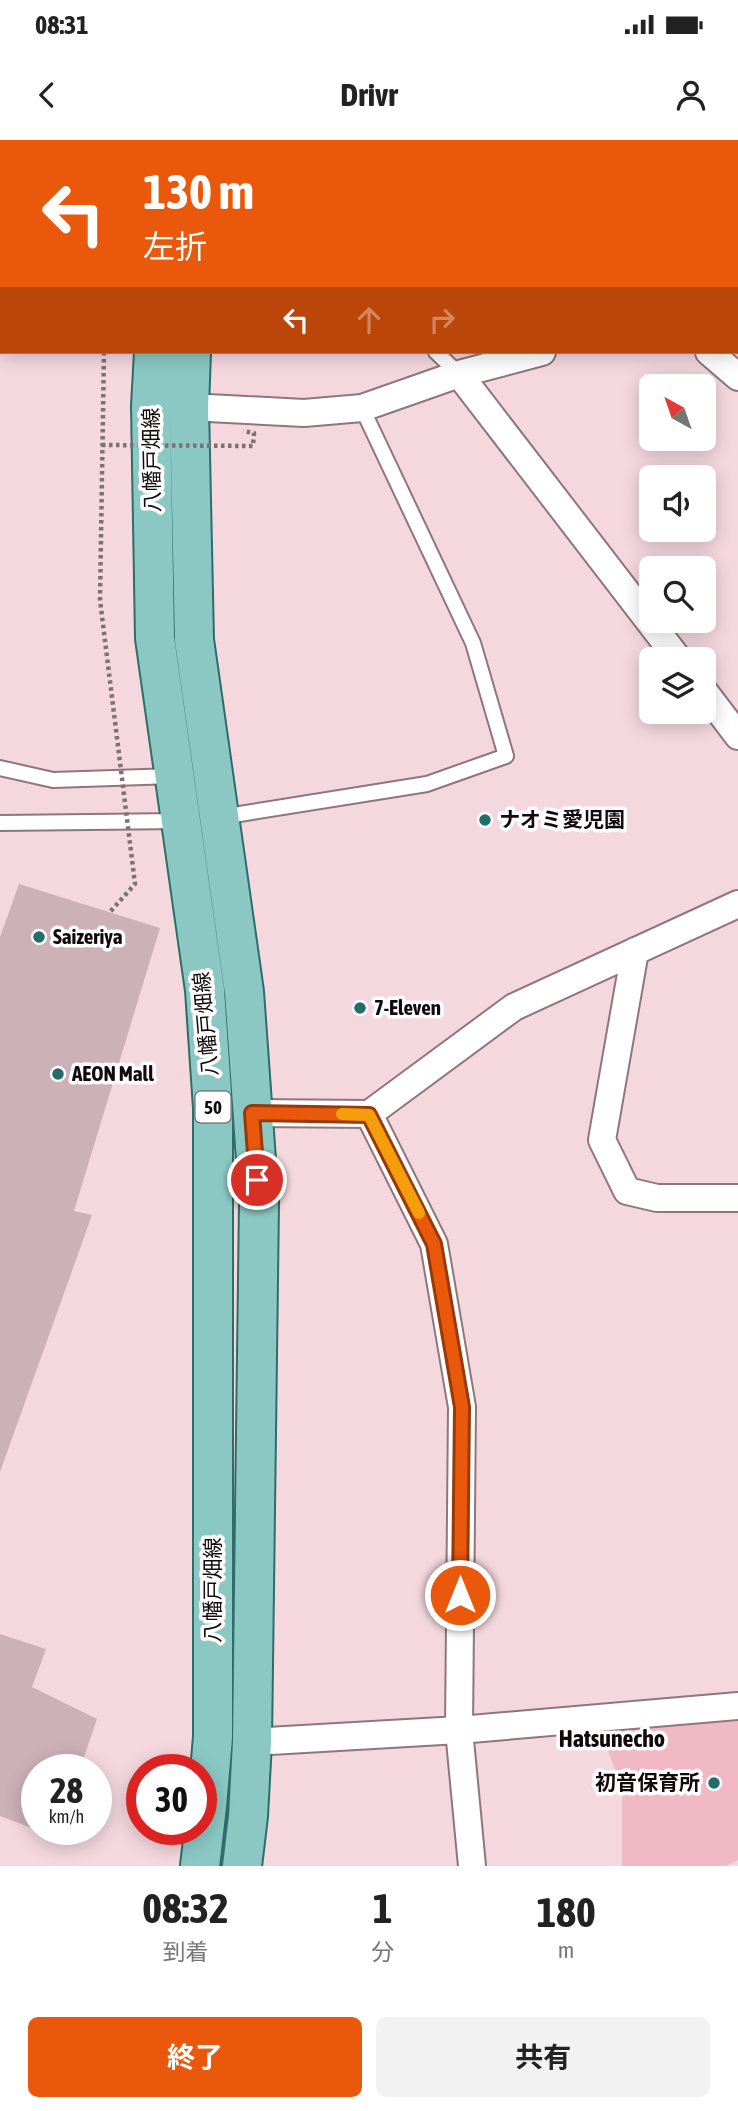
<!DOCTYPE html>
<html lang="ja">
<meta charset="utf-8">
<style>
:root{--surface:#fff;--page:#f2f2f2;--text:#222;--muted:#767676;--accent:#ea580c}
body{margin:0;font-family:"Asap Condensed","Noto Sans JP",sans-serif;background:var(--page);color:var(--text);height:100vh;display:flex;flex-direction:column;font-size:26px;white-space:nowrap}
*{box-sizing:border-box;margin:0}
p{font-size:23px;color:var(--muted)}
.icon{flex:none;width:38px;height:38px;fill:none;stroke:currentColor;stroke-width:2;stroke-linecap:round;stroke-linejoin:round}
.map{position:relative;height:1726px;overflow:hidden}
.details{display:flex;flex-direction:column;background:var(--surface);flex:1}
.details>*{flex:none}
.hud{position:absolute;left:0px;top:0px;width:738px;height:214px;box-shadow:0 4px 18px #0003;background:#ea580c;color:#fff;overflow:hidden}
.needle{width:46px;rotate:320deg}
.controls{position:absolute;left:639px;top:234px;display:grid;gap:14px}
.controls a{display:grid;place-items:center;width:77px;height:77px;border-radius:10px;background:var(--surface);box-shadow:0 4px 18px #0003;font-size:35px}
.speed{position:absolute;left:21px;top:1614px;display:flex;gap:14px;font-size:35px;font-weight:700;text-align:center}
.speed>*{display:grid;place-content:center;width:91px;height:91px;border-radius:50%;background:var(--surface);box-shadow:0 4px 18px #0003;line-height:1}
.speed small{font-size:18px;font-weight:400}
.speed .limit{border:10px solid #d22;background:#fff;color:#111}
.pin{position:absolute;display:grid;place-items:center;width:60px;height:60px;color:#fff;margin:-30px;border:4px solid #fff;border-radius:50%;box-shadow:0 2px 7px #0007}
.me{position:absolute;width:77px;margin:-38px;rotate:0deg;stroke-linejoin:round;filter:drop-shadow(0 0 5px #0008)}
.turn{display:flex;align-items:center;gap:24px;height:147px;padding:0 28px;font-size:32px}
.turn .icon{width:91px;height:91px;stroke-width:2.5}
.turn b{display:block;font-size:49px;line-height:60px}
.lanes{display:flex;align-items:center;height:66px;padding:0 28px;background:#0003;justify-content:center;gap:35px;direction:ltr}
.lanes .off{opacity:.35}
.eta{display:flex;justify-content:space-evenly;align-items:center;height:119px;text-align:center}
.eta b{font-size:42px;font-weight:700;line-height:49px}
.action{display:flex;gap:14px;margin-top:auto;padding:14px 28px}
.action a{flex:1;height:80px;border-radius:10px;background:var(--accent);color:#fff;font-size:28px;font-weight:700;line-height:80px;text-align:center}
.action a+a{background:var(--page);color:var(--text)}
.status{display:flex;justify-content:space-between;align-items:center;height:49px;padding:0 35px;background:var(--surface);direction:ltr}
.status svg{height:19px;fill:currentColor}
header{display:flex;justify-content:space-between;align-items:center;height:91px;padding:0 28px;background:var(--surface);font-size:32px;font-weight:700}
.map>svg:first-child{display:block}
.green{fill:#f1b9c5}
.building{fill:#ccb1b6}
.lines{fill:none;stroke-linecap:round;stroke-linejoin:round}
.lane-casing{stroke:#8f767b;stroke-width:18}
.street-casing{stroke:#8f767b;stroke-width:30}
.primary-casing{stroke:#2e6d6a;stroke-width:42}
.path{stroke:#817073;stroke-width:4.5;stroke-dasharray:3.5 3.5;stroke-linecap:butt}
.lane{stroke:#fff;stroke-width:14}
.street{stroke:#fff;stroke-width:26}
.primary{stroke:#8bc8c4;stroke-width:38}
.path-bridge{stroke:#817073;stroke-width:4.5;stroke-dasharray:3.5 3.5;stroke-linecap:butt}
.route-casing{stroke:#983908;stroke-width:18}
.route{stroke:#ea580c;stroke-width:12}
.slow{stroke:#f59e0b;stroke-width:12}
.poi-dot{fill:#246e6a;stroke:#fff;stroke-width:2.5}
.labels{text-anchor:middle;stroke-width:7;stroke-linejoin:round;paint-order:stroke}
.shield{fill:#fff;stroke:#585354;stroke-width:2}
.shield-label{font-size:19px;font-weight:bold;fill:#11090a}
.street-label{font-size:21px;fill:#11090a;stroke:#fff}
.poi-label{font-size:21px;font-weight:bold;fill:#11090a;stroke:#fff;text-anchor:start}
.quarter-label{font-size:24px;font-weight:bold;fill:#11090a;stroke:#fff}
</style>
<div class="status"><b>08:31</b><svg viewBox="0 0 49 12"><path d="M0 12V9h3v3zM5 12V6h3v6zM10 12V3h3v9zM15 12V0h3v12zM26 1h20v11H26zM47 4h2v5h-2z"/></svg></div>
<header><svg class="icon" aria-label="back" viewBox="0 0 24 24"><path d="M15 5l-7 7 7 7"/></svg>Drivr<svg class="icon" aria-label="person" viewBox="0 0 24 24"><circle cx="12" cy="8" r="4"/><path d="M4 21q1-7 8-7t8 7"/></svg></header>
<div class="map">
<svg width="738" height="1726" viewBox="0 0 738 1726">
<rect width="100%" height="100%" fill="#f4d8de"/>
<path class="green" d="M738 1578V1720L726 1726H622V1647L600 1591Z"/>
<path class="building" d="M19 744 160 788 74 1071 92 1075 0 1332V797Z
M0 1494 46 1509 32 1547 97 1579 80 1629H37V1689H61L58 1698 0 1676Z"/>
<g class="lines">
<defs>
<path id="lane" d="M338 0V2
M518 2V0
M436 212 459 234
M0 628 53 640 174 636
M221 677 427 644 506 616 473 503 362 268
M0 683 180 681"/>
<path id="street" d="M464 0 466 2
M737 168H738
M709 212 738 237
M459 234 679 520
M189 267 304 273 362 268 459 234 542 212
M704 551 738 596
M635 811 602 1000 627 1051 657 1058H738
M252 973 369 974 434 1104 462 1267 459 1590 252 1602
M369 974 514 867 738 764
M472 1726 459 1590 738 1566"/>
<path id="primary" d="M164 2V0
M199 2V0
M154 212 151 266 155 498 205 850 213 968V1597L207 1666 200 1726
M191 212 189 267 194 500 244 852 259 1062 252 1602 248 1676 242 1726"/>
</defs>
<use href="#lane" class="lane-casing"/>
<use href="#street" class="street-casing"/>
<use href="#primary" class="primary-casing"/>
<path class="path" d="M107 2V0"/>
<use href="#lane" class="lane"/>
<use href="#street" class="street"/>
<use href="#primary" class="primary"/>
<path class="path-bridge" d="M104 212 100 460 135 744 110 772
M102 305 253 306 254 293 243 291"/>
</g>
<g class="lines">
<defs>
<path id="route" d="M257 1040 252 973 369 975 434 1104 462 1267 460 1455"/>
</defs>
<use href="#route" class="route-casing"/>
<use href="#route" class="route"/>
<path class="slow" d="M342 974 369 975 419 1073"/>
</g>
<g class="poi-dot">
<circle cx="485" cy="680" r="7"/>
<circle cx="39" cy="797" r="7"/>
<circle cx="360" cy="868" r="7"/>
<circle cx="58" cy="934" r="7"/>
<circle cx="714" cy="1643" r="7"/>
</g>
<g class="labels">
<rect class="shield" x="195.5" y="951.5" width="35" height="31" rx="5"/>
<g class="shield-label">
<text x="213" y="974">50</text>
</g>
<g class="street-label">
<text transform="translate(152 320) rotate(-91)" y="7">八幡戸畑線</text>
<text transform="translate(206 884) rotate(-95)" y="7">八幡戸畑線</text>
<text transform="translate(213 1450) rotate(-90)" y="7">八幡戸畑線</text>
</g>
<g class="poi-label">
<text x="499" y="687">ナオミ愛児園</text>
<text x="53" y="804">Saizeriya</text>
<text x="374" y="875">7-Eleven</text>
<text x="72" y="941">AEON Mall</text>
<text x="700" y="1650" text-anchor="end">初音保育所</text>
</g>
<g class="quarter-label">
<text x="612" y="1607">Hatsunecho</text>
</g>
</g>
</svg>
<div class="controls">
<a><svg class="needle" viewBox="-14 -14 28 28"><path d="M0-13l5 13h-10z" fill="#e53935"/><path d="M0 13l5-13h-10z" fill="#767676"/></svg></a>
<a><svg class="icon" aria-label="sound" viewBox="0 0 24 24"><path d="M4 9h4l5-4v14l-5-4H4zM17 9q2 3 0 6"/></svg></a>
<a><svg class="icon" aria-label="search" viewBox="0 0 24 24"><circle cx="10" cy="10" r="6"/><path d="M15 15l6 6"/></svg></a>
<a><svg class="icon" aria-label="layers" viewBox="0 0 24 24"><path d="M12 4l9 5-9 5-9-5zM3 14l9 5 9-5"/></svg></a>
</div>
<div class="speed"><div>28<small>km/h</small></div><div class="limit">30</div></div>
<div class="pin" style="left:257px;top:1040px;background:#d93025"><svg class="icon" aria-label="arrive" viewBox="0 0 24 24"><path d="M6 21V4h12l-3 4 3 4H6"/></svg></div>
<svg class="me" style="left:460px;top:1455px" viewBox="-20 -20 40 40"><circle r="17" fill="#ea580c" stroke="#fff" stroke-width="3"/><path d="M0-11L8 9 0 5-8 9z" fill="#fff"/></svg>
<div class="hud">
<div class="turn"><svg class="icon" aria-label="left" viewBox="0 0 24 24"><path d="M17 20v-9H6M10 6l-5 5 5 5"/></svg><div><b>130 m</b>左折</div></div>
<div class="lanes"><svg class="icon" aria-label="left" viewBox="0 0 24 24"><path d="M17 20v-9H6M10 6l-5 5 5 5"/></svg><svg class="icon off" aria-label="ahead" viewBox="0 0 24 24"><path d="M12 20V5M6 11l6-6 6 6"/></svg><svg class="icon off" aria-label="right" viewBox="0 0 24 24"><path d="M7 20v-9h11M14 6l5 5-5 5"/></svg></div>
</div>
</div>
<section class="details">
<div class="eta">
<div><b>08:32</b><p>到着</p></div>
<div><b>1</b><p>分</p></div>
<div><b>180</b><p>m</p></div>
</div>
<div class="action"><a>終了</a><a>共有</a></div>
</section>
